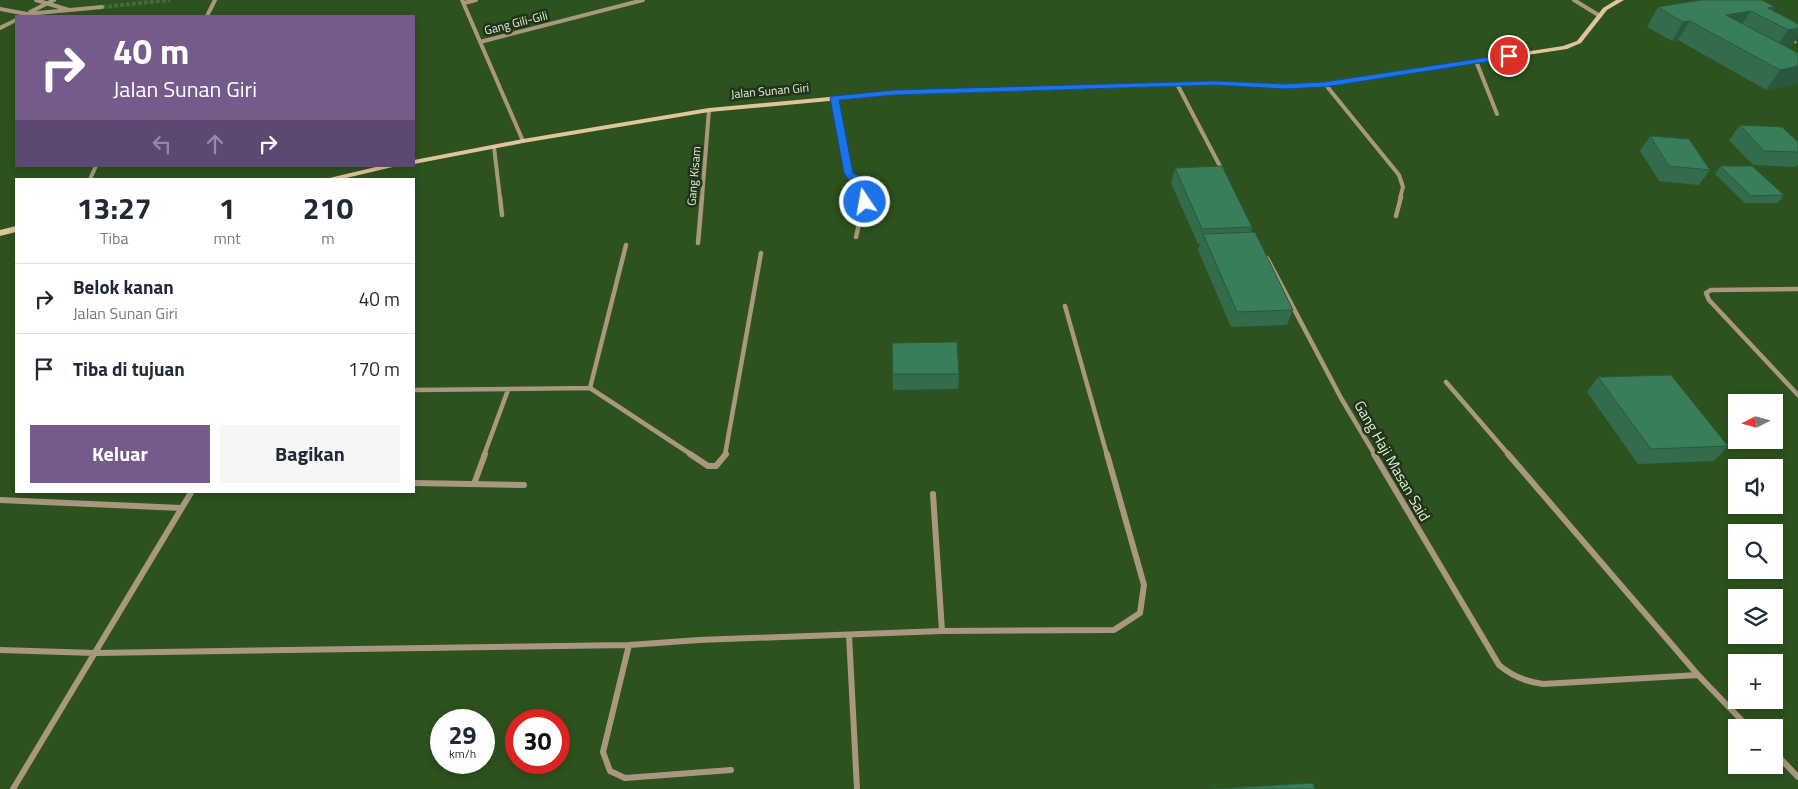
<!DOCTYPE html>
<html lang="id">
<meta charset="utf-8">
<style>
:root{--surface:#fff;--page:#f6f6f7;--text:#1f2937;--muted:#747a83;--line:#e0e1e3;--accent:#745b8c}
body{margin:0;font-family:"Titillium Web",sans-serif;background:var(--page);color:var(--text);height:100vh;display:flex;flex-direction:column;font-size:19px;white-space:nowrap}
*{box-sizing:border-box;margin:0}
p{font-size:16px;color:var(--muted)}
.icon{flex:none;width:28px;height:28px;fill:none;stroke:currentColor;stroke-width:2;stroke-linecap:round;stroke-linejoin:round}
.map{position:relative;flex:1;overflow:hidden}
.sheet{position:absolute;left:15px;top:178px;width:400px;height:315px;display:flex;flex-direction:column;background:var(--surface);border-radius:0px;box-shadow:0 2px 8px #0003}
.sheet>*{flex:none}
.banner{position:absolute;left:15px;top:15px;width:400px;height:152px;border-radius:0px;box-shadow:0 2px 8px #0003;background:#745b8c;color:#fff;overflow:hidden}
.needle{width:32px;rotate:264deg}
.tools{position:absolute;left:1728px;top:394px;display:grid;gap:10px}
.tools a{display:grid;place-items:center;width:55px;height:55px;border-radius:0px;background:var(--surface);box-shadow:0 2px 8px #0003;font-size:25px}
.speed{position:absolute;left:430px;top:709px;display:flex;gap:10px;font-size:25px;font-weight:700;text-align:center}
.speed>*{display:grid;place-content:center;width:65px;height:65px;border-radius:50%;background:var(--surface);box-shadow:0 2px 8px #0003;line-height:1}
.speed small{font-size:12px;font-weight:400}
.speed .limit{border:8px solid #d22;background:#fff;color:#111}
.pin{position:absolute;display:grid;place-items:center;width:42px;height:42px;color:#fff;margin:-21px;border:2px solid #fff;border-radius:50%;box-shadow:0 1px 5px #0007}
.me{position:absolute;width:55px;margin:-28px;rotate:348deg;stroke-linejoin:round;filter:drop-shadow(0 0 4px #0008)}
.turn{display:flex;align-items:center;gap:18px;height:105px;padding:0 15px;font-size:22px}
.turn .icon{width:65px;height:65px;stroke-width:2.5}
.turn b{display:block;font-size:35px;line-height:42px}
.lanes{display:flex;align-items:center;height:48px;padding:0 15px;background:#0003;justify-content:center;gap:25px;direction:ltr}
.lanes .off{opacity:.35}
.eta{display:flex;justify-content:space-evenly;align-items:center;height:85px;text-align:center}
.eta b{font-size:30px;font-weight:700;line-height:35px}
.cta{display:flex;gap:10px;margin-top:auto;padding:10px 15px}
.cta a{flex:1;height:58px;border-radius:0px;background:var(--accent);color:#fff;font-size:20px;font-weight:700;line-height:58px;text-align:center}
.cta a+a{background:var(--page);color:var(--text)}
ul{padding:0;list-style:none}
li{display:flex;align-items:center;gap:15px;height:70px;padding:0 15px;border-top:1px solid var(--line)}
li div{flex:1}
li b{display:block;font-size:19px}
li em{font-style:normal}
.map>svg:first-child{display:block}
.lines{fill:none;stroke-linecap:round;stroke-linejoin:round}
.street-tunnel{stroke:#476a39;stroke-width:4;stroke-dasharray:4 2;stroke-linecap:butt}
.path{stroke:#87a47b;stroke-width:2.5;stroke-dasharray:2 2.5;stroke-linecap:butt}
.street-far2{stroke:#a9987e;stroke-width:4}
.street-far1{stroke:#a9987e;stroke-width:4.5}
.street{stroke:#a9987e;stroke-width:6}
.secondary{fill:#e0c49c;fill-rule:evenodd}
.wall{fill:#326c4d}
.shaded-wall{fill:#29583e}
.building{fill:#3a7e59;stroke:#29583e}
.route{fill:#1a73e8;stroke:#114b97}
.labels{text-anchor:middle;stroke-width:5;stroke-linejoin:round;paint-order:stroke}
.far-street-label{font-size:12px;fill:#ddf3d6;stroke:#22321b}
.street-label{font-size:15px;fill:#ddf3d6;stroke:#22321b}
</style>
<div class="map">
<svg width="1798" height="789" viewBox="0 0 1798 789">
<rect width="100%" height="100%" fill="#2d521d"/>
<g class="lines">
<path class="street-tunnel" d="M102 7 170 0"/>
<path class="path" d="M1791 39 1798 44"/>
<path class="street-far2" d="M36 0 69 10
M462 0 523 141
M1574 0 1600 16
M464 3 476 0
M0 9 27 14 102 7
M30 12 54 0
M207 16 215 0
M0 28 16 20
M480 42 643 0
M1476 61 1497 114
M1177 84 1222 170
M1325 84 1399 175 1403 187 1400 198
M834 98 849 173 851 177 862 181 865 198
M494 147 500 198
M90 179 96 166
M702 198 709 110"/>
<path class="street-far1" d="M500 197 502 215
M1396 216 1401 197
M856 237 865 197
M698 243 702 197
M1267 258 1341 398 1375 455
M1798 289 1711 290 1706 293 1709 300 1798 395
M1065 306 1107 455
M1446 382 1509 455
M590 388 626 245
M414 390 590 388 692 455
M484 455 508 390
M725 455 761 253"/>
<path class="street" d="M690 454 708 466H716L726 454
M1374 454 1499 665C1512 676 1526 682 1543 684L1698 675
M1508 454 1698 675 1749 728
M414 483 524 485
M474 484 485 454
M933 494 942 631
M0 500 181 508
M849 635 857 789
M629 645 603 752 610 771 625 778 731 770
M0 650 95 653 629 645 699 640 942 631 1114 630 1140 613 1144 585 1107 454
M1774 752 1798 777
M13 789 192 491"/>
<path class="secondary" d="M1616 0H1624L1607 10 1581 43 1567 49 1325 86 1286 88 1214 85 894 95 709 112 523 143 414 164V160L523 139 709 108 894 91 1214 81 1286 84 1325 82 1563 46 1577 41 1603 8Z
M380 166H397L342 179H325Z
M16 226V232L0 236V230Z"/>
</g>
<path class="wall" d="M1658 7H1775L1773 11 1798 24V37L1791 46 1787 47 1798 53V83L1766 90 1678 40 1672 41 1647 27Z
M1740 125 1798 142V164L1796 167 1753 165 1729 140Z
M1650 136 1710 170 1699 185 1659 181 1640 151Z
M1720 166 1784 195 1778 203H1745L1715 174Z
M1175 168 1252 227 1251 232 1293 310 1287 325 1231 327 1198 250 1200 244H1198L1171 183Z
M892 343 959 374 958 389 893 390Z
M1598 377 1728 446 1714 461 1638 464 1587 392Z"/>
<path class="shaded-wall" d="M1775 7 1767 19 1768 8Z
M1751 11 1738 30 1714 34 1726 15Z
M1690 21 1678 40 1672 41 1683 22Z
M1798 28V37L1791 46 1774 50 1788 30Z
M1798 66V83L1766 90 1780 70Z"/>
<path class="building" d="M1701 0H1762L1775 7 1768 8 1798 24V28L1788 30 1751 11 1726 15 1798 53V66L1780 70 1690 21 1683 22 1658 7Z
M1740 125 1782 127 1798 142V152L1764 151Z
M1650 136 1689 139 1710 170 1669 166Z
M1222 166 1252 227 1202 229 1175 168Z
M1720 166H1752L1784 195 1751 196Z
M1255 232 1293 310 1237 312 1203 234Z
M957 342 959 374H893L892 343Z
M1671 375 1728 446 1651 449 1598 377Z
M1313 783 1315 789H1209Z"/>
<path class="route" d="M1509 54H1512V58L1325 87 1286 89 1214 85 894 95 839 100 853 173 866 179 869 184 870 202 865 205 860 202 859 182 848 179 844 173 830 98 834 96 894 90 1214 81 1286 84 1325 82Z"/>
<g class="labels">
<g class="far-street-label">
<text transform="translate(516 23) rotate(-14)" y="4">Gang Gili-Gili</text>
<text transform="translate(770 91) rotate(-5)" y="4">Jalan Sunan Giri</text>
<text transform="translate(694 176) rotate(-85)" y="4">Gang Kisam</text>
</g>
<g class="street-label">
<text transform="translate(1392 461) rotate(60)" y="5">Gang Haji Masan Said</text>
</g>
</g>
</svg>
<div class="tools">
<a><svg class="needle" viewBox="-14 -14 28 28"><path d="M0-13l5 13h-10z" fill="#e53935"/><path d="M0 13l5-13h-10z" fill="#747a83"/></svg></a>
<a><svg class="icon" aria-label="sound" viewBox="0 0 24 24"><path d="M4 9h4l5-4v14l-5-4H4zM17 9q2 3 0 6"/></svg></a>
<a><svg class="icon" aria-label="search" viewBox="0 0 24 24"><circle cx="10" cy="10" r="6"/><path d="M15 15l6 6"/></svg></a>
<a><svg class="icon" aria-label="layers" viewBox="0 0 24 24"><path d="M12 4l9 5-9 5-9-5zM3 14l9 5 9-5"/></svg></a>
<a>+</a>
<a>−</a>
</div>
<div class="speed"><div>29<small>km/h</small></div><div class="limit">30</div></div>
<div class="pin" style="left:1509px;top:56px;background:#d93025"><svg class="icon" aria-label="arrive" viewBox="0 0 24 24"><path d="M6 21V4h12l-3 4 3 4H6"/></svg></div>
<svg class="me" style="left:865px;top:202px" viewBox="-20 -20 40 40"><circle r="17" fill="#1a73e8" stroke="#fff" stroke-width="3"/><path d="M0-11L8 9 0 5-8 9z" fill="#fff"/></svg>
<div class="banner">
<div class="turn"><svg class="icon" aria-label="right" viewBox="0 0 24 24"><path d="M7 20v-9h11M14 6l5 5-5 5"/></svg><div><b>40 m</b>Jalan Sunan Giri</div></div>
<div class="lanes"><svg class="icon off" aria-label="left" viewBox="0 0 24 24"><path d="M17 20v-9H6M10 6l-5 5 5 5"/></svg><svg class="icon off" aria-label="ahead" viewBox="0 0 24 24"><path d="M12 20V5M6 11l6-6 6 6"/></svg><svg class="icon" aria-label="right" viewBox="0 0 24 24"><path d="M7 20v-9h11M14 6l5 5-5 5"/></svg></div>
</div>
<section class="sheet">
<div class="eta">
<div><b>13:27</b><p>Tiba</p></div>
<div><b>1</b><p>mnt</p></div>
<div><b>210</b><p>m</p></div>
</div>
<ul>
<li><svg class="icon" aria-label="right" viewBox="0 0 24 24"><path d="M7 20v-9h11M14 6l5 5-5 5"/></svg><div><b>Belok kanan</b><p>Jalan Sunan Giri</p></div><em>40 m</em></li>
<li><svg class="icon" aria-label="arrive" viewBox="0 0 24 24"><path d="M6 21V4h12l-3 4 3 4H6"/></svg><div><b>Tiba di tujuan</b></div><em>170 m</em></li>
</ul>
<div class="cta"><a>Keluar</a><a>Bagikan</a></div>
</section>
</div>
